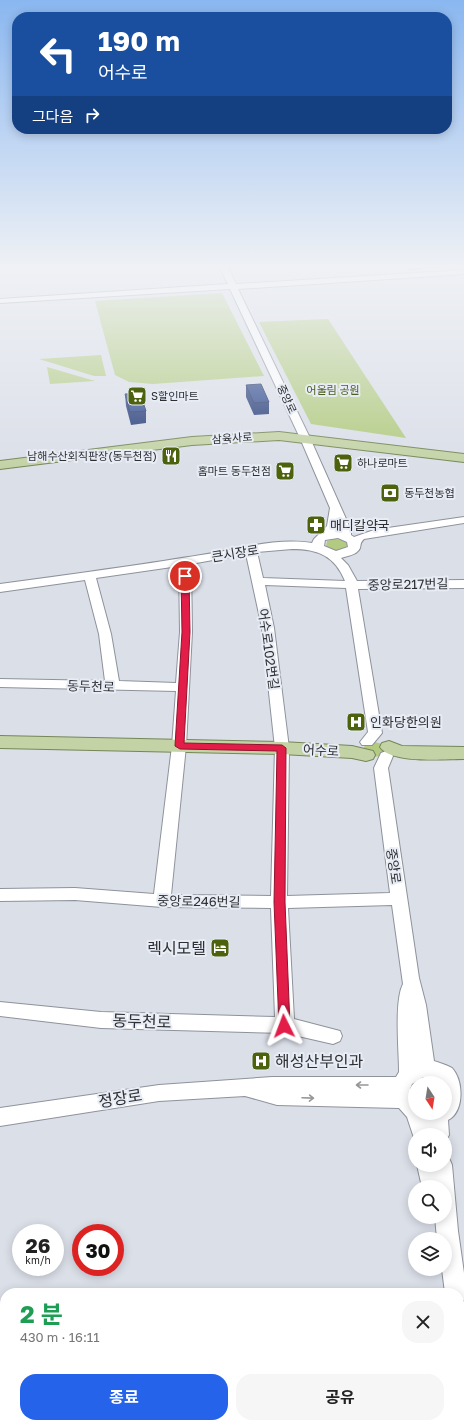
<!DOCTYPE html>
<html lang="ko">
<meta charset="utf-8">
<style>
:root{--surface:#fff;--page:#f6f6f6;--text:#222;--muted:#767676;--accent:#2563eb}
body{margin:0;font-family:"Golos Text","Noto Sans KR",sans-serif;background:var(--page);color:var(--text);height:100vh;display:flex;flex-direction:column;font-size:15px;white-space:nowrap}
*{box-sizing:border-box;margin:0}
p{font-size:13px;color:var(--muted)}
.icon{flex:none;width:22px;height:22px;fill:none;stroke:currentColor;stroke-width:2;stroke-linecap:round;stroke-linejoin:round}
.map{position:relative;flex:1;overflow:hidden}
.sheet{position:absolute;left:0px;top:1288px;width:464px;height:140px;display:flex;flex-direction:column;background:var(--surface);border-radius:16px 16px 0 0;box-shadow:0 2px 10px #0003}
.sheet>*{flex:none}
.hud{position:absolute;left:12px;top:12px;width:440px;height:122px;border-radius:16px;box-shadow:0 2px 10px #0003;background:#1a4fa0;color:#fff;overflow:hidden}
.needle{width:26px;rotate:168deg}
.tools{position:absolute;left:408px;top:1076px;display:grid;gap:8px}
.tools a{display:grid;place-items:center;width:44px;height:44px;border-radius:50%;background:var(--surface);box-shadow:0 2px 10px #0003;font-size:20px}
.speed{position:absolute;left:12px;top:1224px;display:flex;gap:8px;font-size:20px;font-weight:700;text-align:center}
.speed>*{display:grid;place-content:center;width:52px;height:52px;border-radius:50%;background:var(--surface);box-shadow:0 2px 10px #0003;line-height:1}
.speed small{font-size:10px;font-weight:400}
.speed .limit{border:6px solid #d22;background:#fff;color:#111}
.pin{position:absolute;display:grid;place-items:center;width:34px;height:34px;color:#fff;margin:-17px;border:2px solid #fff;border-radius:50%;box-shadow:0 1px 4px #0007}
.me{position:absolute;width:44px;margin:-22px;rotate:357deg;stroke-linejoin:round;filter:drop-shadow(0 0 3px #0008)}
.turn{display:flex;align-items:center;gap:14px;height:84px;padding:0 20px;font-size:18px}
.turn .icon{width:52px;height:52px;stroke-width:2.5}
.turn b{display:block;font-size:28px;line-height:34px}
.then{display:flex;align-items:center;height:38px;padding:0 20px;background:#0003;gap:8px;font-size:15px}
.round{display:grid;place-items:center;flex:none;width:42px;height:42px;border-radius:16px;background:var(--page)}
.summary{display:flex;align-items:center;justify-content:space-between;height:68px;padding:0 20px}
h1{font-size:24px;font-weight:700;line-height:30px;color:#1e9e55}
.cta{display:flex;gap:8px;margin-top:auto;padding:8px 20px}
.cta a{flex:1;height:46px;border-radius:16px;background:var(--accent);color:#fff;font-size:16px;font-weight:700;line-height:46px;text-align:center}
.cta a+a{background:var(--page);color:var(--text)}
.map>svg:first-child{display:block}
.green{fill:#b2cb80}
.lines{fill:none;stroke-linecap:round;stroke-linejoin:round}
.minor-casing{stroke:#8e929b;stroke-width:2}
.major-casing{stroke:#768657;stroke-width:2}
.minor{fill:#fff;fill-rule:evenodd}
.major{fill:#c4d3a6;fill-rule:evenodd}
.wall{fill:#233a77}
.building{fill:#29448a;stroke:#1d3061}
.oneway{stroke:#969798}
.route{fill:#e11d48;stroke:#92132f}
.labels{text-anchor:middle;stroke-width:4;stroke-linejoin:round;paint-order:stroke}
.far-park-label{font-size:11px;fill:#4d5f20;stroke:#e8ecf5}
.far-poi-label{font-size:11px;fill:#2d2f32;stroke:#e8ecf5;text-anchor:start}
.far-street-label{font-size:11px;fill:#2d2f32;stroke:#e8ecf5}
.poi-label{font-size:13px;fill:#2d2f32;stroke:#e8ecf5;text-anchor:start}
.street-label{font-size:13px;fill:#2d2f32;stroke:#e8ecf5}
.near-poi-label{font-size:16px;fill:#2d2f32;stroke:#e8ecf5;text-anchor:end}
.near-street-label{font-size:16px;fill:#2d2f32;stroke:#e8ecf5}
</style>
<div class="map">
<svg width="464" height="1428" viewBox="0 0 464 1428">
<rect width="100%" height="100%" fill="#dbdfe8"/>
<path class="green" d="M222 293 264 376 153 384 129 382 115 375 95 301Z
M328 319 406 438 311 424 259 322Z
M101 355 106 376H94L39 359Z
M47 367 95 381 50 384Z
M335 539 341 540 347 543V546C340 552 332 551 326 546L327 541Z
M375 742 382 744 387 751 381 756 373 757 363 750 365 745Z"/>
<g class="lines">
<defs>
<path id="minor" d="M220 268H228L236 284 464 270V274L238 289 310 438 351 530V535L354 537 374 530 464 517V523L364 539C360 543 361 544 360 548 357 555 347 556 341 558L348 565 357 581 464 580V588L358 589 382 733 372 745H362L360 742 368 732 346 588 265 585 274 628 289 748 287 896 390 893 374 768 381 753 386 751 391 753 393 756 388 768 419 978 426 1005 434 1061C440 1063 447 1065 452 1068 464 1081 464 1112 448 1120L449 1135 445 1142V1135H415V1141L407 1117 399 1108 277 1105 245 1096 159 1101 0 1126V1108L159 1085 272 1077H396L399 1072C399 1050 394 1001 403 984L392 905 288 908 294 1019 340 1031 342 1036 340 1041 333 1044 285 1033 101 1028 0 1016V1002L101 1012 275 1017 271 908 162 907 75 900 0 901V889L75 888 154 894 172 746 176 691 0 687V679L105 681 99 634 85 580 0 592V584C67 575 134 566 201 555 237 550 275 537 312 543L314 539 327 526 330 508 300 438 230 289 0 303V299L228 284ZM338 528 339 532 335 531ZM338 538 347 542 348 547 336 551 324 546 325 540ZM292 549C318 549 335 556 345 581L263 578 257 552ZM246 554 262 628 275 748 271 896 171 895 186 746 192 632 191 564ZM179 566 180 632 176 683 119 681 111 634 96 578ZM423 1077H433L441 1083H445L447 1095 445 1113H415V1099L410 1089 412 1084Z
M445 1157 449 1158 452 1165 458 1231 464 1273V1300L459 1303V1293H445L442 1269H445V1239H437L435 1217H445V1187H422L417 1165H445Z
M459 1306 464 1308V1363L459 1361Z
M5 1319V1341L0 1342V1320Z
M211 1423H235L236 1428H212Z"/>
<path id="major" d="M279 432 464 454V462L279 440 192 445 0 469V461L192 437Z
M0 736 282 742 352 746 373 751 375 755 373 759 366 761 352 758 282 754 0 748Z
M389 741 402 746 464 747V759C444 759 391 764 380 747L382 743Z"/>
</defs>
<use href="#minor" class="minor-casing"/>
<use href="#major" class="major-casing"/>
<use href="#minor" class="minor"/>
<use href="#major" class="major"/>
</g>
<path class="wall" d="M408 268H434L409 270Z
M246 385 269 402V414L254 415 246 397Z
M125 394 146 411V423L131 425 126 406Z"/>
<path class="building" d="M261 384 269 402 254 403 246 385Z
M140 393 146 411 130 412 125 394Z"/>
<defs><path id="oneway-shaft" d="M-6 0H5M1.5-3L5.5 0L1.5 3" fill="none" stroke-width="1.6" stroke-linecap="round" stroke-linejoin="round"/></defs>
<g class="oneway">
<use href="#oneway-shaft" transform="translate(362 1085) rotate(180)"/>
<use href="#oneway-shaft" transform="translate(308 1098) rotate(2)"/>
</g>
<linearGradient id="sky" x2="0" y2="1"><stop stop-color="#8ab7f0"/><stop offset="0.57" stop-color="#eff1f5"/><stop offset="1" stop-color="#eff1f5" stop-opacity="0"/></linearGradient>
<rect width="464" height="468" fill="url(#sky)"/>
<path class="route" d="M185 573 189 576 190 632 184 743 282 745 286 748 285 902 290 1026 289 1029 284 1030 280 1029 279 1026 274 902 277 751 180 749 175 746 182 632 181 576Z"/>
<defs>
<symbol id="supermarket-square" viewBox="-11 -11 22 22"><rect x="-9" y="-9" width="18" height="18" rx="4" fill="#4d620d" stroke="#e8ecf5"/><path d="M-6-5.5h2.5l.6 2H6L4.5 2H-2.5L-4.4-4H-6ZM-1.5 3.2a1.3 1.3 0 1 0 .1 0ZM3 3.2a1.3 1.3 0 1 0 .1 0Z" fill="#fff"/></symbol>
<symbol id="restaurant-square" viewBox="-11 -11 22 22"><rect x="-9" y="-9" width="18" height="18" rx="4" fill="#4d620d" stroke="#e8ecf5"/><path d="M-5-6h1v4h1v-4h1v4h1v-4h1v5L-1.5 .5V6h-2V.5L-5-1ZM5-6V6H3V1.5H1.5Q1.5-4 5-6Z" fill="#fff"/></symbol>
<symbol id="bank-square" viewBox="-11 -11 22 22"><rect x="-9" y="-9" width="18" height="18" rx="4" fill="#4d620d" stroke="#e8ecf5"/><path d="M-6-4H6V4H-6ZM0-2.3a2.3 2.3 0 1 0 0 4.6a2.3 2.3 0 1 0 0-4.6Z" fill="#fff"/></symbol>
<symbol id="pharmacy-square" viewBox="-11 -11 22 22"><rect x="-9" y="-9" width="18" height="18" rx="4" fill="#4d620d" stroke="#e8ecf5"/><path d="M-2-6h4v4h4v4h-4v4h-4v-4h-4v-4h4Z" fill="#fff"/></symbol>
<symbol id="hospital-square" viewBox="-11 -11 22 22"><rect x="-9" y="-9" width="18" height="18" rx="4" fill="#4d620d" stroke="#e8ecf5"/><path d="M-5-5h3v3.5h4V-5h3V5h-3V1.5h-4V5h-3Z" fill="#fff"/></symbol>
<symbol id="hotel-square" viewBox="-11 -11 22 22"><rect x="-9" y="-9" width="18" height="18" rx="4" fill="#4d620d" stroke="#e8ecf5"/><path d="M-6-4.5h1.5V1H6V5H4.5V3h-9V5H-6ZM-4 0a1.8 1.8 0 1 1 3.6 0ZM.5 0V-2.5h3Q6-2.5 6 0Z" fill="#fff"/></symbol>
</defs>
<g fill-rule="evenodd">
<use href="#supermarket-square" x="126" y="385" width="22" height="22"/>
<use href="#restaurant-square" x="160" y="445" width="22" height="22"/>
<use href="#supermarket-square" x="332" y="452" width="22" height="22"/>
<use href="#supermarket-square" x="274" y="460" width="22" height="22"/>
<use href="#bank-square" x="379" y="482" width="22" height="22"/>
<use href="#pharmacy-square" x="305" y="514" width="22" height="22"/>
<use href="#hospital-square" x="345" y="711" width="22" height="22"/>
<use href="#hotel-square" x="209" y="937" width="22" height="22"/>
<use href="#hospital-square" x="250" y="1050" width="22" height="22"/>
</g>
<g class="labels">
<g class="far-park-label">
<text x="333" y="394">어울림 공원</text>
</g>
<g class="far-poi-label">
<text x="151" y="400">S할인마트</text>
<text x="157" y="460" text-anchor="end">남해수산회직판장(동두천점)</text>
<text x="357" y="467">하나로마트</text>
<text x="271" y="475" text-anchor="end">홈마트 동두천점</text>
<text x="404" y="497">동두천농협</text>
</g>
<g class="far-street-label">
<text transform="translate(287 399) rotate(65)" y="4">중앙로</text>
<text transform="translate(232 438) rotate(-4)" y="4">삼육사로</text>
</g>
<g class="poi-label">
<text x="330" y="530">매디칼약국</text>
<text x="370" y="727">인화당한의원</text>
</g>
<g class="street-label">
<text transform="translate(235 553) rotate(-9)" y="5">큰시장로</text>
<text transform="translate(408 584) rotate(-1)" y="5">중앙로217번길</text>
<text transform="translate(269 649) rotate(82)" y="5">어수로102번길</text>
<text transform="translate(91 686) rotate(2)" y="5">동두천로</text>
<text transform="translate(321 750) rotate(3)" y="5">어수로</text>
<text transform="translate(394 866) rotate(82)" y="5">중앙로</text>
<text transform="translate(199 901) rotate(1)" y="5">중앙로246번길</text>
</g>
<g class="near-poi-label">
<text x="206" y="954">렉시모텔</text>
<text x="275" y="1067" text-anchor="start">해성산부인과</text>
</g>
<g class="near-street-label">
<text transform="translate(142 1021) rotate(2)" y="6">동두천로</text>
<text transform="translate(120 1098) rotate(-9)" y="6">정장로</text>
</g>
</g>
</svg>
<div class="tools">
<a><svg class="needle" viewBox="-14 -14 28 28"><path d="M0-13l5 13h-10z" fill="#e53935"/><path d="M0 13l5-13h-10z" fill="#767676"/></svg></a>
<a><svg class="icon" aria-label="sound" viewBox="0 0 24 24"><path d="M4 9h4l5-4v14l-5-4H4zM17 9q2 3 0 6"/></svg></a>
<a><svg class="icon" aria-label="search" viewBox="0 0 24 24"><circle cx="10" cy="10" r="6"/><path d="M15 15l6 6"/></svg></a>
<a><svg class="icon" aria-label="layers" viewBox="0 0 24 24"><path d="M12 4l9 5-9 5-9-5zM3 14l9 5 9-5"/></svg></a>
</div>
<div class="speed"><div>26<small>km/h</small></div><div class="limit">30</div></div>
<div class="pin" style="left:185px;top:576px;background:#d93025"><svg class="icon" aria-label="arrive" viewBox="0 0 24 24"><path d="M6 21V4h12l-3 4 3 4H6"/></svg></div>
<svg class="me" style="left:284px;top:1026px" viewBox="-20 -20 40 40"><path d="M0-17L14 15 0 8-14 15z" fill="#e11d48" stroke="#fff" stroke-width="4"/></svg>
<div class="hud">
<div class="turn"><svg class="icon" aria-label="left" viewBox="0 0 24 24"><path d="M17 20v-9H6M10 6l-5 5 5 5"/></svg><div><b>190 m</b>어수로</div></div>
<div class="then">그다음<svg class="icon" aria-label="right" viewBox="0 0 24 24"><path d="M7 20v-9h11M14 6l5 5-5 5"/></svg></div>
</div>
<section class="sheet">
<div class="summary"><div><h1>2 분</h1><p>430 m · 16:11</p></div><a class="round"><svg class="icon" aria-label="close" viewBox="0 0 24 24"><path d="M6 6l12 12M18 6L6 18"/></svg></a></div>
<div class="cta"><a>종료</a><a>공유</a></div>
</section>
</div>
